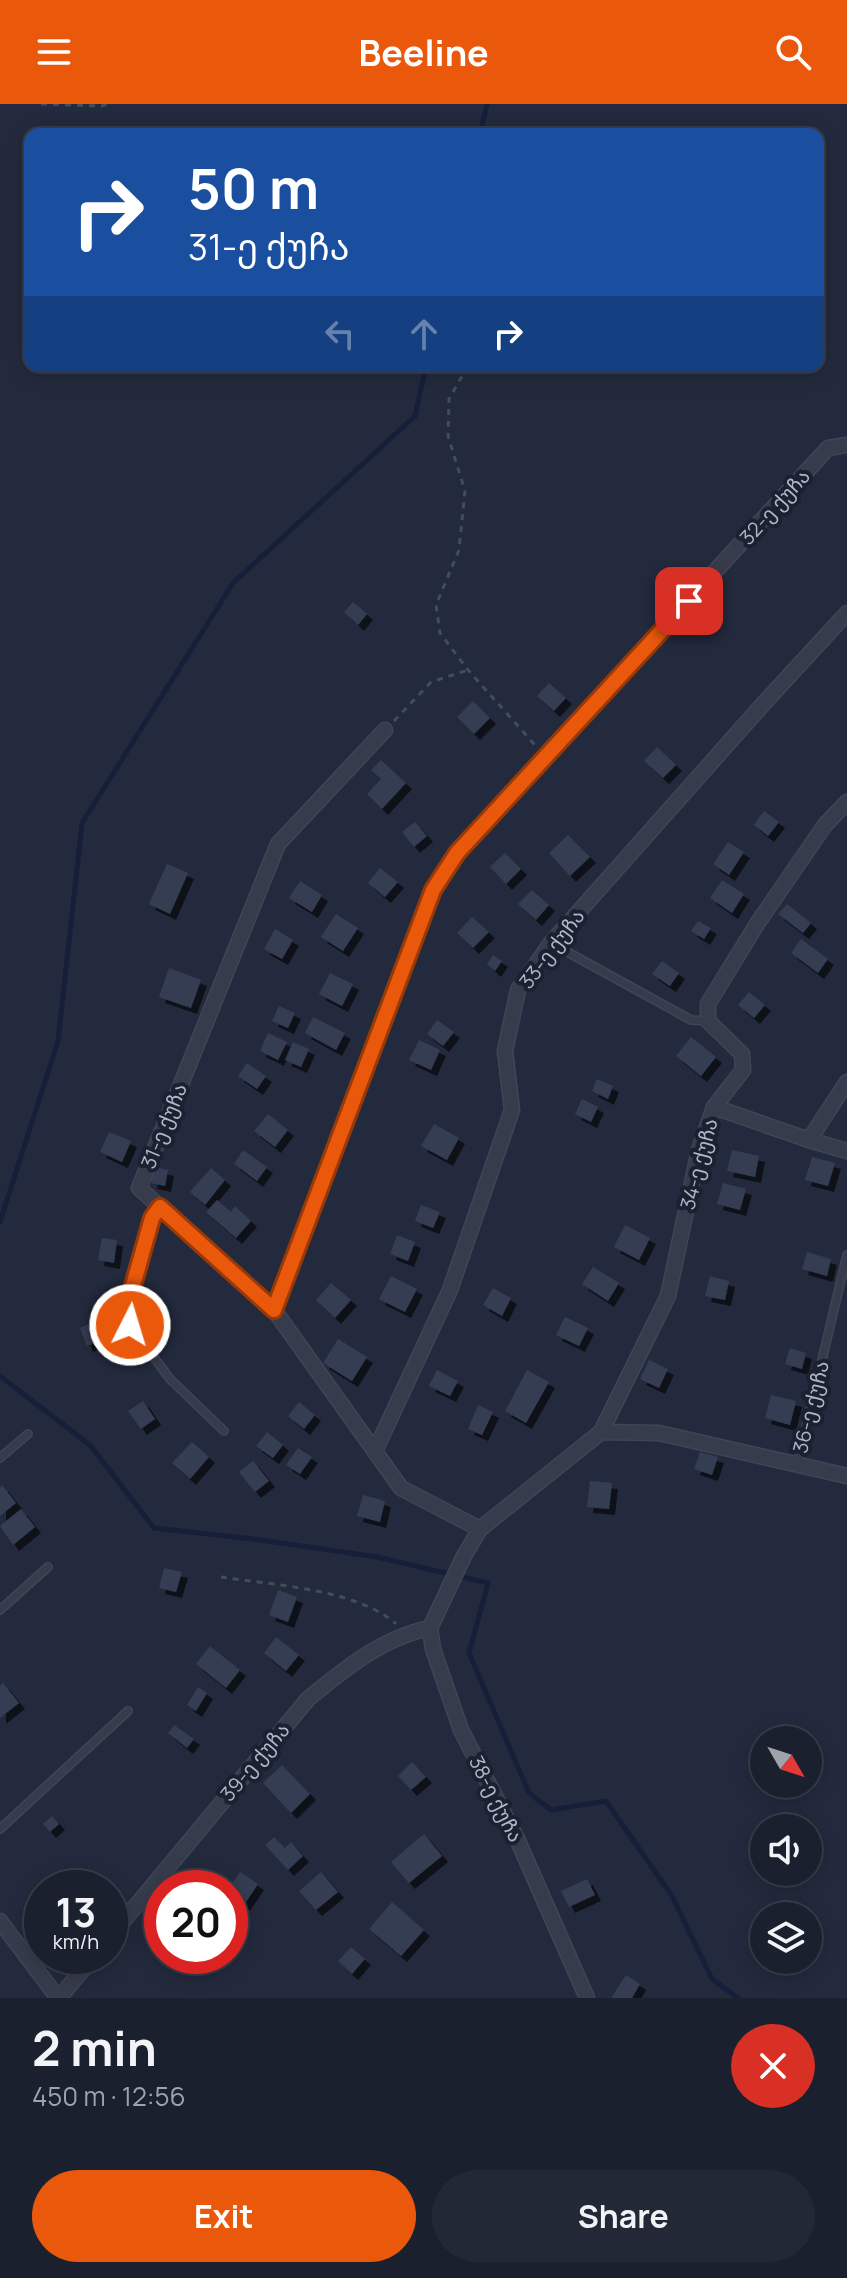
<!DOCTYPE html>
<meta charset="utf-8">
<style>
:root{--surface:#1a202e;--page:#232836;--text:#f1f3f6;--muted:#9fa3aa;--line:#383e4a;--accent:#ea580c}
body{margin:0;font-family:Manrope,"Noto Sans Georgian",sans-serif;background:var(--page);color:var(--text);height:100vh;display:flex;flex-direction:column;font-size:30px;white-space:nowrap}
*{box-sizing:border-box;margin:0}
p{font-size:26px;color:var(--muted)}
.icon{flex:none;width:44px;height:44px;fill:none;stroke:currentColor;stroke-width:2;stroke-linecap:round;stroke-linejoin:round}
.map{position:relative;height:1894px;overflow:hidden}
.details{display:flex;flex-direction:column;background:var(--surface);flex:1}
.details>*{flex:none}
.guide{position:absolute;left:24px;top:24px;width:800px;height:244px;border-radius:16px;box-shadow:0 4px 20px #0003,0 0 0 2px var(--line);background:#1a4fa0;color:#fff;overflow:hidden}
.needle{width:52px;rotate:129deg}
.buttons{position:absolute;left:750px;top:1622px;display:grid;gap:16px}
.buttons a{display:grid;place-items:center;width:72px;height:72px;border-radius:50%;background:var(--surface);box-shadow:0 4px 20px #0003,0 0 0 2px var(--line);font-size:40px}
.speed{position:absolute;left:24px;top:1766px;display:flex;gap:16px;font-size:40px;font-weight:700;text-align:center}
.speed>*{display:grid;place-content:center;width:104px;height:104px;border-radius:50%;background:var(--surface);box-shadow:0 4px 20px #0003,0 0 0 2px var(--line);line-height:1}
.speed small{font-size:20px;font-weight:400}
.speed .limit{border:12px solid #d22;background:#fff;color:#111}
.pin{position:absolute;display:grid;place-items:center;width:68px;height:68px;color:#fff;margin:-34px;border-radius:16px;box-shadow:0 4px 12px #0006}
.me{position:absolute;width:88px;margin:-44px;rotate:5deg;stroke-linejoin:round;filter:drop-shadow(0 0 6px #0008)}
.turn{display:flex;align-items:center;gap:28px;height:168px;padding:0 32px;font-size:36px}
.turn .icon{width:104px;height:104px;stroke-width:2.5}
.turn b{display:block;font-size:56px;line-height:68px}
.lanes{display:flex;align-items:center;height:76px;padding:0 32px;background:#0003;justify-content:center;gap:40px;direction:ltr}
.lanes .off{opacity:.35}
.round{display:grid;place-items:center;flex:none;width:84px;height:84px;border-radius:42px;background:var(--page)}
.summary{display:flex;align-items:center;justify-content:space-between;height:136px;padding:0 32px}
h1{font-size:48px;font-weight:700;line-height:60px}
.action{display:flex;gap:16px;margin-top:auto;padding:16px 32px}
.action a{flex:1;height:92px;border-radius:48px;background:var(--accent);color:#fff;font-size:32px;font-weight:700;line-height:92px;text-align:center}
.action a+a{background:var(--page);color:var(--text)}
header{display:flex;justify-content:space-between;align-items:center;height:104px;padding:0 32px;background:var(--accent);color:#fff;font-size:36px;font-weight:700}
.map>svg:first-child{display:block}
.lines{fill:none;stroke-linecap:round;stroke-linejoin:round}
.stream{stroke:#161f3a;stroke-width:5}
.building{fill:#353d53;filter:url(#shadow)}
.lane-casing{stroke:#404556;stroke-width:10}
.street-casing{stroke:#404556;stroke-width:17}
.path{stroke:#3e5056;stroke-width:3;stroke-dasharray:6 6;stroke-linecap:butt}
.lane{stroke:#373c4d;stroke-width:7}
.street{stroke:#373c4d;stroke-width:14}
.route-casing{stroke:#983908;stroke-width:20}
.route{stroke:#ea580c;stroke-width:14}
.labels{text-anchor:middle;stroke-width:8;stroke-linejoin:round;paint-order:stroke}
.street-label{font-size:20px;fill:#b2b7c8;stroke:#1c2132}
</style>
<header><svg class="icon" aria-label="menu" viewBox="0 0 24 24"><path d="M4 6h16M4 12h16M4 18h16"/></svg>Beeline<svg class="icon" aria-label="search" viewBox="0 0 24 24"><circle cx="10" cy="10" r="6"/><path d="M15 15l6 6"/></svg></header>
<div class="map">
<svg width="847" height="1894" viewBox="0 0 847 1894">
<defs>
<filter id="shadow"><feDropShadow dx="6" dy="6" stdDeviation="0" flood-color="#0009"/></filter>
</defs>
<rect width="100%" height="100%" fill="#232a3d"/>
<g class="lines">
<path class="stream" d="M480 30 487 0
M0 1118 58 937 82 719 233 479 415 312 426 262
M0 1272 90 1341 154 1424 253 1435 377 1453 488 1479 469 1549 529 1689 551 1706 606 1697 672 1792 712 1875 738 1894"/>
</g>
<path class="building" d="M353 498 367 510 358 521 344 508Z
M549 579 566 594 554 607 537 592Z
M473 597 490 614 474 630 457 613Z
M657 643 676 661 663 674 644 657Z
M381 656 406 679 382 705 367 690 381 675 371 666Z
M764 707 779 718 768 732 754 721Z
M415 718 427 732 414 743 402 728Z
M568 731 590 753 570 772 549 749Z
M728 738 744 748 729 771 713 760Z
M505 749 521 765 506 780 490 763Z
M167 760 188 769 170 810 149 800Z
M380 764 398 778 385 793 368 779Z
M722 776 744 790 732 809 710 794Z
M300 777 322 791 312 808 289 794Z
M532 786 549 801 536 816 518 800Z
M787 800 811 819 803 829 778 810Z
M336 810 358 824 343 847 321 833Z
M472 813 489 828 473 844 457 829Z
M698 817 711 824 704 835 691 827Z
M275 825 293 836 282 855 264 845Z
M801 835 828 855 818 869 791 849Z
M493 851 502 857 495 867 487 860Z
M662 857 679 869 670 882 652 870Z
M169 864 201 876 191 904 159 893Z
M330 869 353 880 342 902 319 890Z
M749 888 765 901 754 914 738 901Z
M279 902 295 909 288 924 272 917Z
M313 913 345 929 336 946 305 929Z
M437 916 454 928 443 942 427 930Z
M268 929 287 938 278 956 260 947Z
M691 933 716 953 701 972 676 952Z
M419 936 440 946 431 966 409 956Z
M293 938 309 945 301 963 285 956Z
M247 959 266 972 257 985 238 972Z
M597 975 613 982 608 995 592 987Z
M582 995 598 1003 591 1018 575 1010Z
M268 1010 288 1026 275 1043 254 1027Z
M434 1020 459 1034 447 1056 421 1042Z
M109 1028 131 1037 122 1058 100 1048Z
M243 1046 267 1063 257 1077 234 1060Z
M732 1046 759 1052 755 1073 727 1067Z
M812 1053 835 1059 828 1082 805 1076Z
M154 1063 168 1066 165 1082 151 1079Z
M211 1064 225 1076 205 1101 190 1088Z
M723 1079 746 1085 740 1106 717 1100Z
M217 1096 231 1108 235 1102 251 1117 236 1134 206 1108Z
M421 1101 440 1108 433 1124 415 1117Z
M625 1121 650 1134 639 1156 614 1143Z
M397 1131 415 1138 408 1157 390 1150Z
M102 1134 117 1136 114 1159 98 1156Z
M807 1148 831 1155 827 1172 802 1165Z
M593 1163 619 1179 608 1197 582 1180Z
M391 1172 417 1185 405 1208 379 1195Z
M710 1172 729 1177 725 1196 705 1192Z
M331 1179 351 1196 335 1214 316 1196Z
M493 1184 511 1194 502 1212 483 1201Z
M565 1213 588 1224 579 1242 556 1231Z
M101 1215 109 1233 87 1242 80 1224Z
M338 1235 367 1253 352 1277 323 1259Z
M790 1244 806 1249 802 1265 785 1260Z
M649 1256 668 1265 659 1284 640 1275Z
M437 1266 458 1277 450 1292 429 1282Z
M527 1266 549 1278 526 1319 505 1307Z
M771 1291 796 1297 790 1321 765 1314Z
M143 1297 155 1315 141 1325 128 1307Z
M299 1298 315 1311 304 1325 288 1312Z
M478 1301 493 1308 482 1331 468 1325Z
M267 1328 283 1341 273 1354 256 1342Z
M192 1338 209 1353 190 1375 172 1359Z
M298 1344 312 1353 300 1370 286 1361Z
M700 1348 718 1353 712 1371 694 1365Z
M253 1357 269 1377 255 1388 239 1368Z
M590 1377 612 1379 609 1405 587 1403Z
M2 1381 16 1399 0 1412V1383Z
M363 1391 385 1397 380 1418 357 1412Z
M21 1405 35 1423 13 1441 0 1422Z
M164 1464 182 1468 176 1488 159 1484Z
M278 1486 297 1493 288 1518 269 1511Z
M276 1533 299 1551 286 1567 264 1549Z
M210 1542 240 1566 226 1584 196 1560Z
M3 1579 19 1599 0 1614V1582Z
M198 1583 207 1589 196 1607 187 1601Z
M174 1621 194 1635 187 1644 168 1629Z
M412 1658 426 1673 411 1686 398 1672Z
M282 1661 310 1690 291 1709 263 1679Z
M52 1712 59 1720 50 1728 43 1720Z
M424 1730 442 1752 409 1779 391 1758Z
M274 1733 285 1744 291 1738 303 1752 288 1766 265 1741Z
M240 1768 258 1780 244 1801 230 1791 229 1784Z
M321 1768 338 1788 316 1806 299 1787Z
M587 1775 595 1791 569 1803 561 1787Z
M392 1798 424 1826 401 1852 369 1825Z
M351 1843 365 1855 352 1870 338 1857Z
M626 1871 640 1880 632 1894H611Z"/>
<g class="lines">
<defs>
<path id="lane" d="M551 839 691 916 708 917
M160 1104 152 1114 127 1203 130 1221 170 1275 224 1327
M0 1354 28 1330
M797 1361 847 1151
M0 1506 48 1463
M0 1725 128 1607"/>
<path id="street" d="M385 626 278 740 139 1084 274 1206 401 1384 480 1425
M714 1003 809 1036 847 978
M809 1036 847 1047
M274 1206 433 786 457 749 828 344 847 341
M601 1328 668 1192 699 1046 714 1003 743 966 742 950 708 917V900L757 820 825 721 847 698
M375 1347 450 1186 512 1006 505 947 518 886 551 839 765 598 847 509
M0 1817 58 1894
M110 1833 308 1595C344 1565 384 1533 430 1524
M59 1894 94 1852
M587 1894 518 1737 461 1626 433 1545 430 1524 464 1452 480 1425 601 1328 659 1329 847 1372"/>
</defs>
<use href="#lane" class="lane-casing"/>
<use href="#street" class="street-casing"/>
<path class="path" d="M41 0 102 2 107 0
M468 262 449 295 448 332 465 387 459 446 436 501 440 529 468 566 535 641
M394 617 431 578 468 566
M221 1473C273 1481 357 1485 396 1520"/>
<use href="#lane" class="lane"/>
<use href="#street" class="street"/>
</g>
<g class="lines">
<defs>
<path id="route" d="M130 1221 127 1203 152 1114 160 1103 274 1206 433 786 457 749 689 497"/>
</defs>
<use href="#route" class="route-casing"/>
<use href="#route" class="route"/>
</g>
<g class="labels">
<g class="street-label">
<text transform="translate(775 403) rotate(-48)" y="7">32-ე ქუჩა</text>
<text transform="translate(552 845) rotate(-53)" y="7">33-ე ქუჩა</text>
<text transform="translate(164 1022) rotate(-68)" y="7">31-ე ქუჩა</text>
<text transform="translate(699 1060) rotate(-75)" y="7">34-ე ქუჩა</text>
<text transform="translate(811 1303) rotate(-76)" y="7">36-ე ქუჩა</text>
<text transform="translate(255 1658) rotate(-50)" y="7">39-ე ქუჩა</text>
<text transform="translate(496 1695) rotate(63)" y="7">38-ე ქუჩა</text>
</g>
</g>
</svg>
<div class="buttons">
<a><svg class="needle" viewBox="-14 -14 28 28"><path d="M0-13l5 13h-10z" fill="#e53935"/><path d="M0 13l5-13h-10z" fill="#9fa3aa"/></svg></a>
<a><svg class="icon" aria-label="sound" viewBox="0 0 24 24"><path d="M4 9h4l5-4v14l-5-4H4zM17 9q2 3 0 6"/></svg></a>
<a><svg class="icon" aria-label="layers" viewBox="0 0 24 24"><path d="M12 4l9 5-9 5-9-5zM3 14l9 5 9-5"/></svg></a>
</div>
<div class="speed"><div>13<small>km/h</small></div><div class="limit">20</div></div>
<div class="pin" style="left:689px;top:497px;background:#d93025"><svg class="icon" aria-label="arrive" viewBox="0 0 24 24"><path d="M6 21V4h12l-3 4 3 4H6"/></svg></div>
<svg class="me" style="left:130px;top:1221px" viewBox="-20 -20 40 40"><circle r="17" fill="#ea580c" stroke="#fff" stroke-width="3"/><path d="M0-11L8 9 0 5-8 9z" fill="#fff"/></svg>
<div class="guide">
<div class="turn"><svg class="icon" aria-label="right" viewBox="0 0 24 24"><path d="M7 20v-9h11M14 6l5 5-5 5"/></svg><div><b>50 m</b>31-ე ქუჩა</div></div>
<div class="lanes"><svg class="icon off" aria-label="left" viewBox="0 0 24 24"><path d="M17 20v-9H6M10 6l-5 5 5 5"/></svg><svg class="icon off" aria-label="ahead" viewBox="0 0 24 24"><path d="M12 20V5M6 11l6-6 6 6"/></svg><svg class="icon" aria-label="right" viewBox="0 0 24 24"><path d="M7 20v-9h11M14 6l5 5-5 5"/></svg></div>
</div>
</div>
<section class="details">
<div class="summary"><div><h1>2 min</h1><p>450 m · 12:56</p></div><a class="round" style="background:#d93025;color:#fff"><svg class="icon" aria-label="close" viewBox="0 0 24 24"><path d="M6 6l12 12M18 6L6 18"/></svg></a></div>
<div class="action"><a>Exit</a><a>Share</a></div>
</section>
